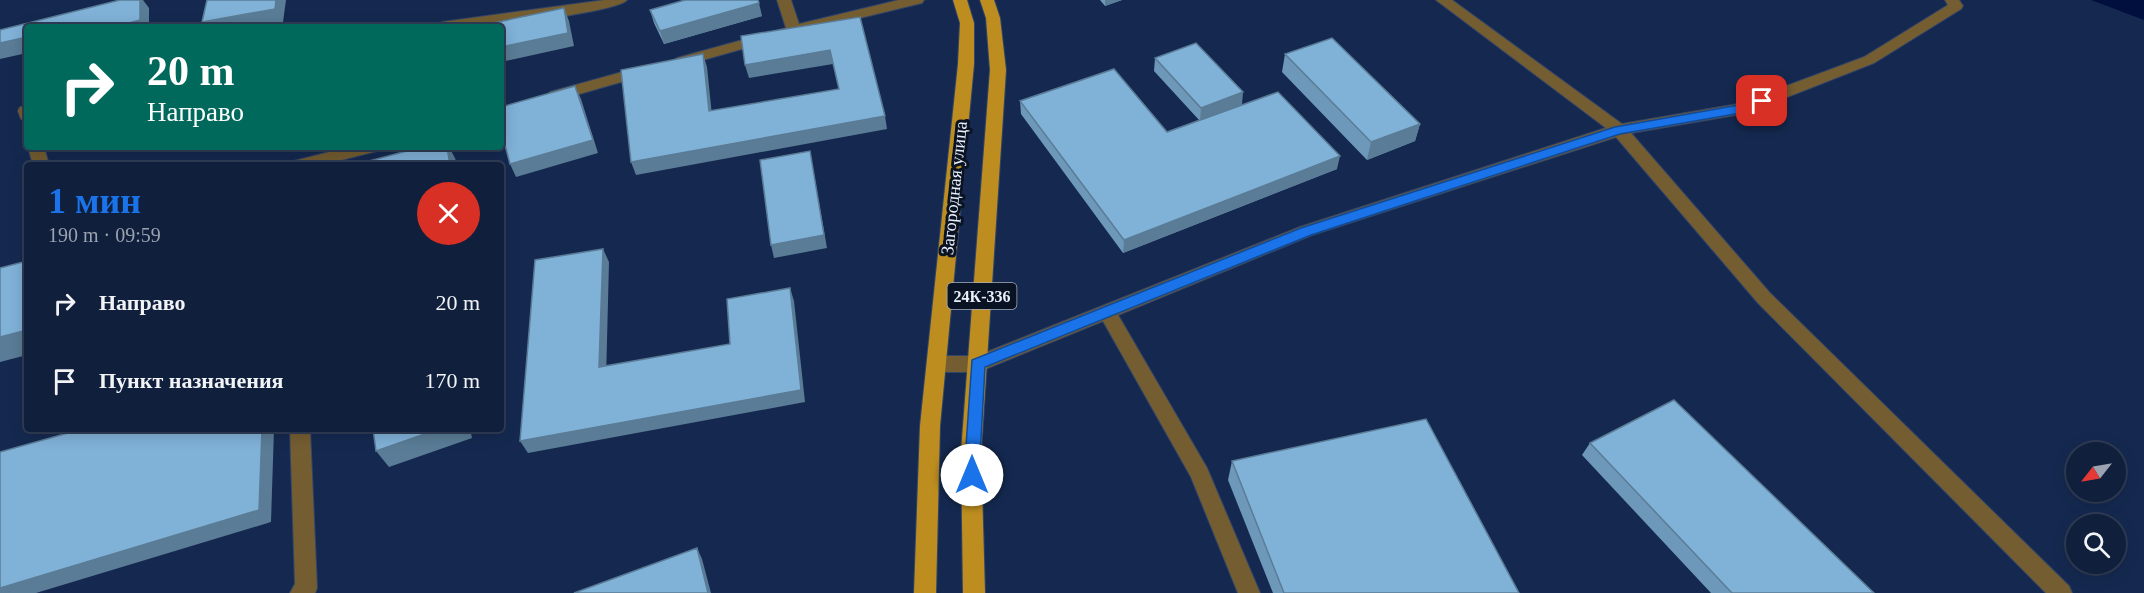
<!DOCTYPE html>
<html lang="ru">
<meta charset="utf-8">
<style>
:root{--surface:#101f3c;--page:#1e2c47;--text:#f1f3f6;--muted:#9ca2af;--line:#303d56;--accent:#1a73e8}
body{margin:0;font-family:"Times New Roman",serif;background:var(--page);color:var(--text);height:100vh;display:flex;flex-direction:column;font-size:22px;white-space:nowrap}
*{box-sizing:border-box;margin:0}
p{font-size:20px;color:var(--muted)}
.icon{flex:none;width:33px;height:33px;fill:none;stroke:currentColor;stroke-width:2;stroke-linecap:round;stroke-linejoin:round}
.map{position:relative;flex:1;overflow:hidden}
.details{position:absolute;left:24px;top:162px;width:480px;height:270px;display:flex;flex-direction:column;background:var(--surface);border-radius:6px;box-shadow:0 3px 15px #0003,0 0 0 2px var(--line)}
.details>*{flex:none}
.hud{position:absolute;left:24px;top:24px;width:480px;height:126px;border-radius:6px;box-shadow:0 3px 15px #0003,0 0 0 2px var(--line);background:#00695c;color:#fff;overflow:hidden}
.needle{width:39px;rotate:239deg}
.buttons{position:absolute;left:2066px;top:442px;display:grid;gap:12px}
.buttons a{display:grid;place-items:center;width:60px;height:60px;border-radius:50%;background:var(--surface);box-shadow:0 3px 15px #0003,0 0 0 2px var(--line);font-size:30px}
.pin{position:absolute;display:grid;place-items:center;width:51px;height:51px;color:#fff;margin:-26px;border-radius:12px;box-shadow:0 3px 9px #0006}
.me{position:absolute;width:66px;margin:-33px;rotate:0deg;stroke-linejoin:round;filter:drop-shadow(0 0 4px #0008)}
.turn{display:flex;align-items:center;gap:21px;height:126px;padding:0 24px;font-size:27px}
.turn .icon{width:78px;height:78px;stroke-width:2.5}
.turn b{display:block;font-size:42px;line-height:51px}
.round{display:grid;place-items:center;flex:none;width:63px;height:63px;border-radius:32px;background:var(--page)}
.head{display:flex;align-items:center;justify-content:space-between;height:102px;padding:0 24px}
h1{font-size:36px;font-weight:700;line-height:45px;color:var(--accent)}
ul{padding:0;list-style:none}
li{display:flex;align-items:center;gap:18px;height:78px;padding:0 24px}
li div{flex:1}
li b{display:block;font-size:22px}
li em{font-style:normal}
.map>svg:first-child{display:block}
.water{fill:#010f3f}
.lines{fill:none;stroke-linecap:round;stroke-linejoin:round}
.lane-casing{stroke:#334568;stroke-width:2}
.primary-casing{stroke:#334568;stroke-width:2}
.lane{fill:#745d31;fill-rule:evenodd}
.primary{fill:#bd8e1f;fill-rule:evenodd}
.wall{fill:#6e98b9}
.shaded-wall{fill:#5a7c96}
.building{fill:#80b1d7;stroke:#5a7c96;stroke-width:1.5}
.route{fill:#1a73e8;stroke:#114b97;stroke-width:1.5}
.labels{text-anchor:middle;stroke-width:6;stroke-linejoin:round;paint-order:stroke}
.shield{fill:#0a1324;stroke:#a7aeba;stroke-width:1.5}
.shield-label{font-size:16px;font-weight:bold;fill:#eaf0fa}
.street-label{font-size:18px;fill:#eaf0fa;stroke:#0a1324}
</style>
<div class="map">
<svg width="2144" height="593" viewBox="0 0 2144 593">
<rect width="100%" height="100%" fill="#152950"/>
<path class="water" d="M2091 0H2144V20Z"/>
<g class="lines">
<defs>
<path id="lane" d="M605 0H627C616 12 500 25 477 27 463 28 449 27 435 27L442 22Z
M777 0H791L799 24 899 0H924L922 3 798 33 682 66 674 61 677 58 786 28Z
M1436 0H1452L1622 124 1738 104 1864 57 1948 5 1945 0H1959L1963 6 1961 9 1874 63 1747 113 1631 133 1770 293 2069 586 2072 593H2046L1758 303 1616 137 1312 235 1118 315 1207 468 1260 593H1238L1191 477 1103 321 978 372H937L930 369 928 364 930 359 937 356H977L1300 227 1606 128Z
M644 66 649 68 652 71 649 74 555 101 547 96 550 92Z
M27 106V120L21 119 18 111 20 107Z
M28 147H44L49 165H33Z
M349 147H379L377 151 322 165H292L294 161Z
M290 429H310L317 588 315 593H290L295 584Z"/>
<path id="primary" d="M953 0H967L974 23V64L940 426 936 593H914L920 426 958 64 960 23Z
M980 0H994L1000 18 1006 70 981 452 985 593H963L961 452 990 70 986 18Z"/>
</defs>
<use href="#lane" class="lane-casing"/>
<use href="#primary" class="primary-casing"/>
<use href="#lane" class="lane"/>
<use href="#primary" class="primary"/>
</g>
<path class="wall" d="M1100 0H1122L1105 6Z
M650 10 762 16 664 44 654 23Z
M1285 54 1420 124 1415 141 1367 160 1282 72Z
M1155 58 1242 105 1337 169 1123 253 1021 114 1020 101 1167 132 1199 120 1154 71Z
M1590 443 1874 593H1711L1582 455Z
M1232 461 1519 593H1273L1228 480Z"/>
<path class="shaded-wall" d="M140 0H143L149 8V27H114Z
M276 0H286L283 22 257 27H206L202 22Z
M1105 0H1122L1105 6Z
M759 3 762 16 664 44 660 31Z
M564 8 569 21 574 46 501 62V47Z
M27 37V53L0 59V43Z
M830 50 833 64 749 78 745 65Z
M703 54 707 67 713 125 709 111Z
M575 86 581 99 598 153 516 177 510 164Z
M1243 92 1242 105 1200 121 1201 108Z
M885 116 887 129 636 175 631 162Z
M1420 124 1415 141 1367 160 1371 142Z
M447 147H449L455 158 457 165H450Z
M810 151 827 248 774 258 771 245Z
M1340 156 1337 169 1123 253 1124 240Z
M603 249 609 262 606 380 599 367Z
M790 288 794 301 805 402 528 453 520 441 801 390Z
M27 330V355L0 362V337Z
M262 429H274L271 522 36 593H0V588Z
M439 429H470L472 438 389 467 376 451Z
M697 548 702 559 711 593H708Z"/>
<path class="building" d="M120 0H140V20L114 27H27V37L0 43V30Z
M207 0H276L275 9 202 22Z
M685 0H758L759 3 660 31 650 10Z
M564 8 568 33 501 47V27H474Z
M860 17 885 116 631 162 621 70 703 54 709 111 839 89 830 50 745 65 741 36Z
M1332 38 1420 124 1371 142 1285 54Z
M1196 43 1243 92 1201 108 1155 58Z
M1114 69 1167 132 1278 92 1340 156 1124 240 1020 101Z
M575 86 593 140 510 164 501 130V107Z
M422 147H447L450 165H354Z
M810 151 824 235 771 245 760 160Z
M603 249 599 367 730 344 727 299 790 288 801 390 520 441 535 260Z
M27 261V330L0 337V268Z
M1674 400 1874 593H1732L1590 443Z
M1426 419 1519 593H1284L1232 461Z
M82 429H262L259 510 0 588V452Z
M373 429H439L376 451Z
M697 548 708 593H574Z"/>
<path class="route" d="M1762 97 1766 98V103L1741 113 1620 134 1311 235 985 367 979 475 977 479 972 481 966 479 964 475 972 360 1301 228 1615 127 1739 105Z"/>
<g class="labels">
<rect class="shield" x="947.5" y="283" width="69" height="26" rx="4.5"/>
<g class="shield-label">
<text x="982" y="302">24К-336</text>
</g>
<g class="street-label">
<text transform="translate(954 188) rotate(-84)" y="6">Загородная улица</text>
</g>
</g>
</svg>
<div class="buttons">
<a><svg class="needle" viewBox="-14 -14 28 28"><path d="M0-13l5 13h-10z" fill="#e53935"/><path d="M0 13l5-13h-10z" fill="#9ca2af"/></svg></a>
<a><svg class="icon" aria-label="search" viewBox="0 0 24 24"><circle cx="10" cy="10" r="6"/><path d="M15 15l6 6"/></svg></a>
</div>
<div class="pin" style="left:1762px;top:101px;background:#d93025"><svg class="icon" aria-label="arrive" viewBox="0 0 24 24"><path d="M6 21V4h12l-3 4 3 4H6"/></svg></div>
<svg class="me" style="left:972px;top:475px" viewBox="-20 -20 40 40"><circle r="19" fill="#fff"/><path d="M0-13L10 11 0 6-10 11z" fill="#1a73e8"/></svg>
<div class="hud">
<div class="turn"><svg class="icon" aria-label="right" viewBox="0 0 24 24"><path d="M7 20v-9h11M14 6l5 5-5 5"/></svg><div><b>20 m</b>Направо</div></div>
</div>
<section class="details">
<div class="head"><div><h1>1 мин</h1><p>190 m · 09:59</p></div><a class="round" style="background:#d93025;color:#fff"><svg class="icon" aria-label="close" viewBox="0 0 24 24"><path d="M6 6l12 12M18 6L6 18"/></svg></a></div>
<ul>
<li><svg class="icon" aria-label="right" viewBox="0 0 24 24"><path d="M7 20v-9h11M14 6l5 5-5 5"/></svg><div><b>Направо</b></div><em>20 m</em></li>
<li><svg class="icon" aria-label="arrive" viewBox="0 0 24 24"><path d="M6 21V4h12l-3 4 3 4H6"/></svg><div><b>Пункт назначения</b></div><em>170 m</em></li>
</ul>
</section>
</div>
